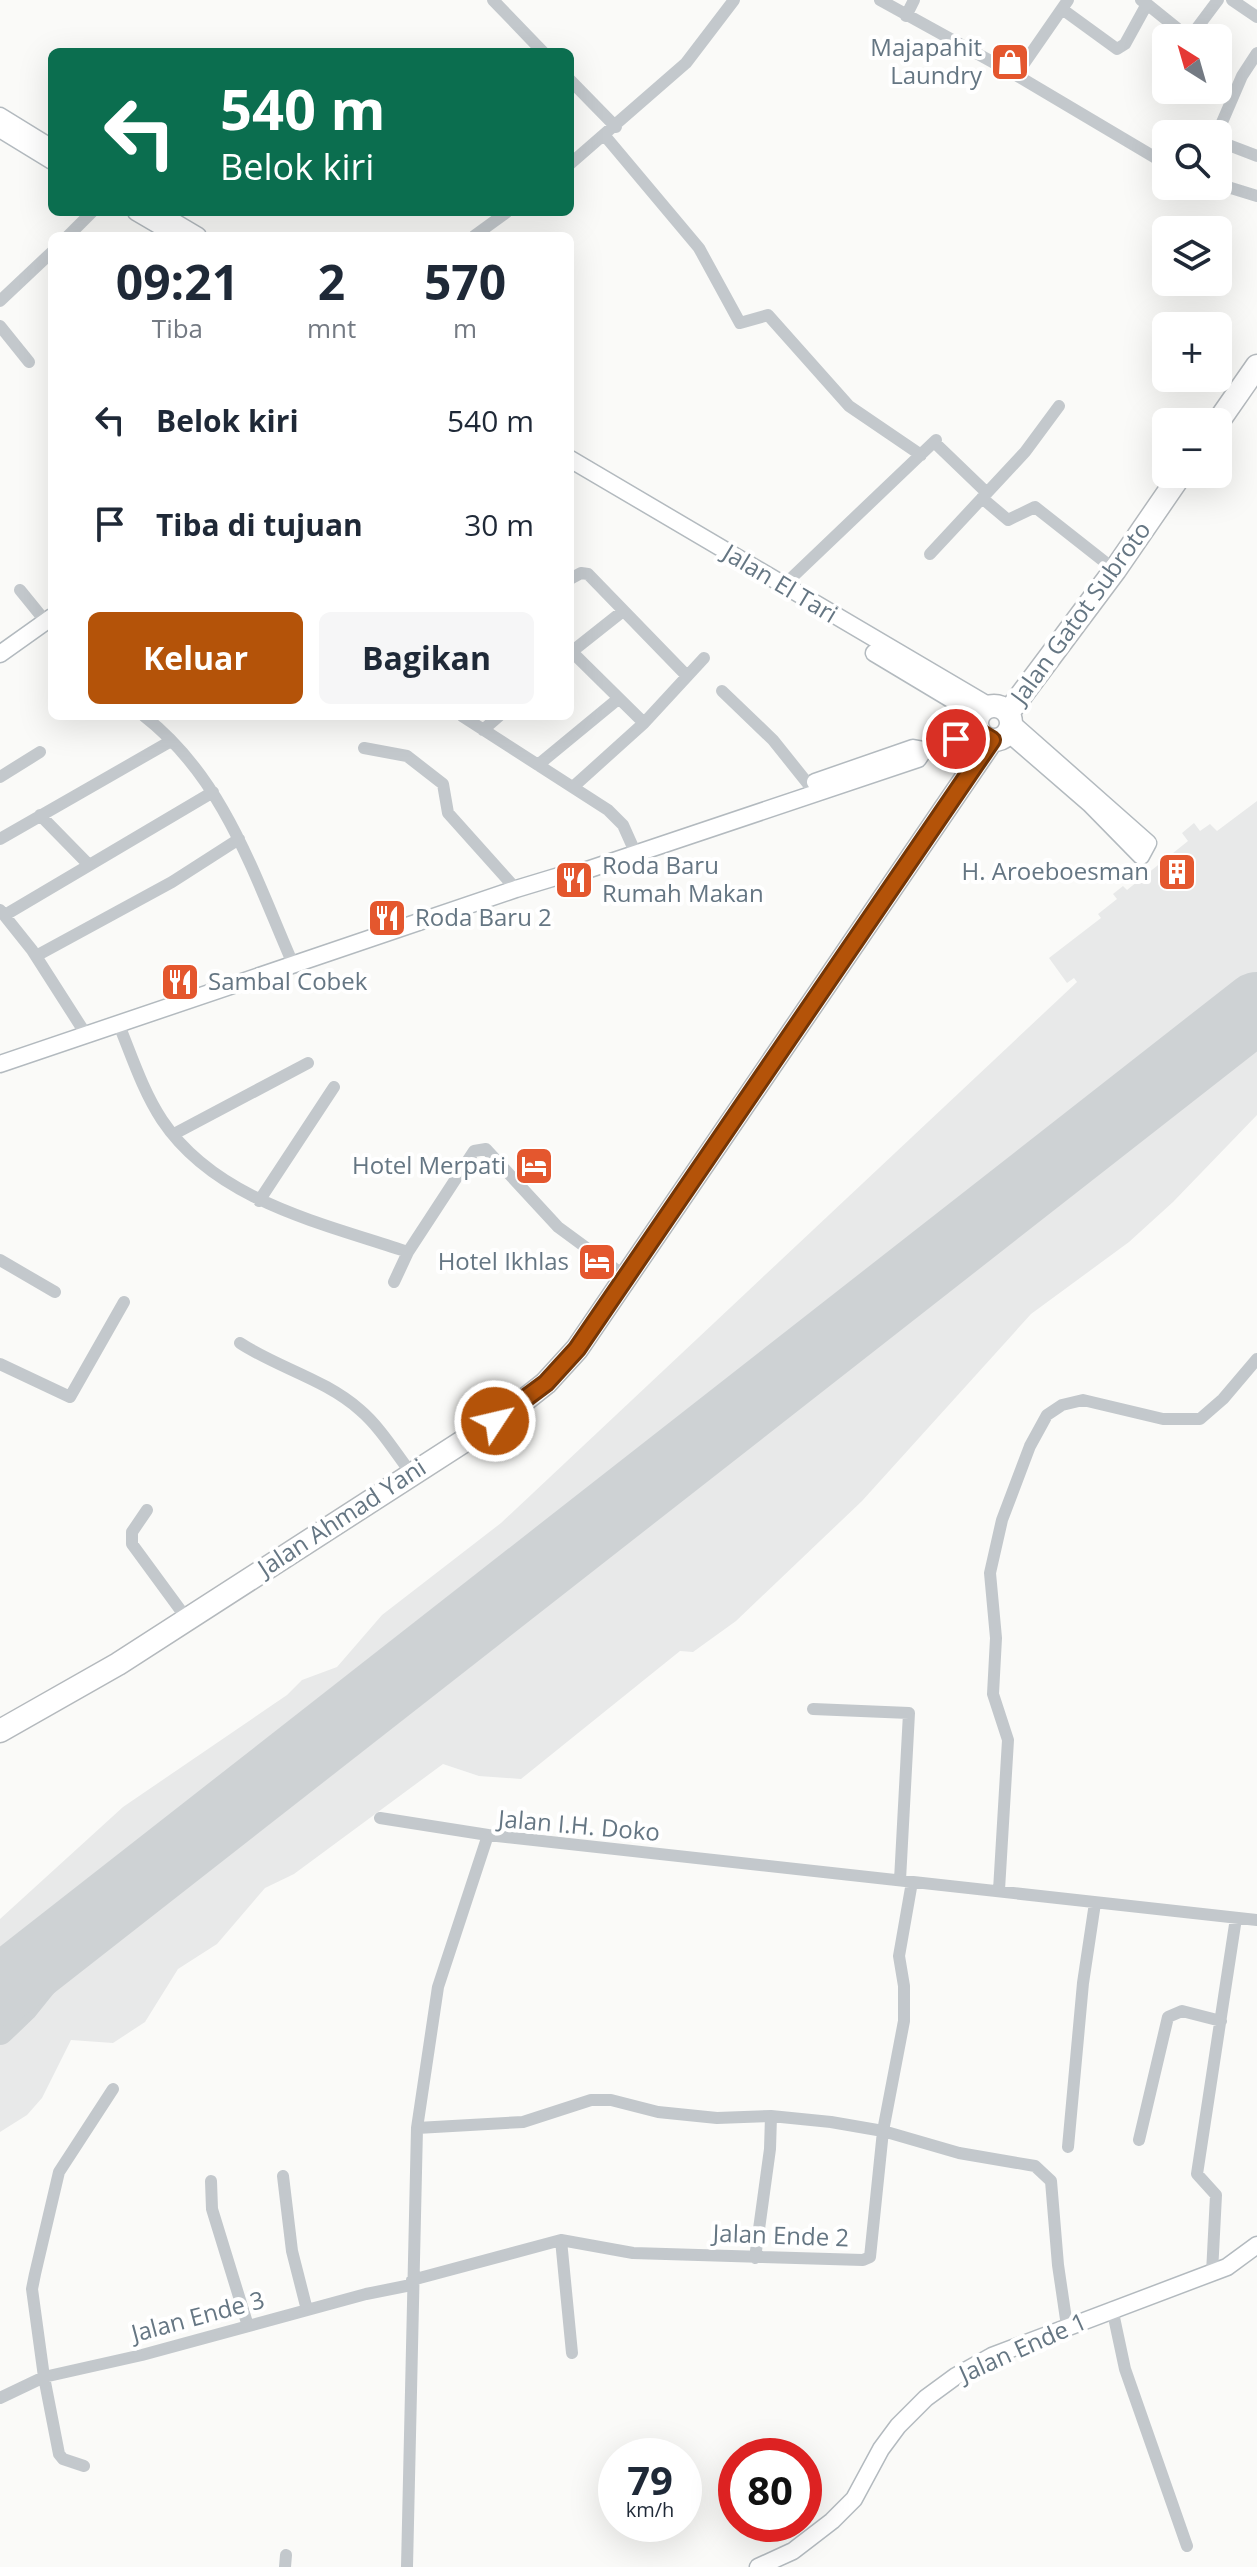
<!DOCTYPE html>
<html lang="id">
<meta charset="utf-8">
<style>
:root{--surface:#fff;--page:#f6f6f7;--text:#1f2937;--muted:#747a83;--accent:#b45309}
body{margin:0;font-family:"Open Sans",sans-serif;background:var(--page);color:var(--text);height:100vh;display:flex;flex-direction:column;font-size:30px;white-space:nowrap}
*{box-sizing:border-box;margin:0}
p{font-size:26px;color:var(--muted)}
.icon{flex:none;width:44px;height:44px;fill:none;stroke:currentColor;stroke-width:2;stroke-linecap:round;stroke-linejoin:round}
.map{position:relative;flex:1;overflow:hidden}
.sheet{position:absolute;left:48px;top:232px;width:526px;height:488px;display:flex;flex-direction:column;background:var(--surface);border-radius:12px;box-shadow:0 8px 32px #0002}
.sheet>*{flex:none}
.top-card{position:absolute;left:48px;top:48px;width:526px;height:168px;border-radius:12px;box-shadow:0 8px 32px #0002;background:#0b6e4f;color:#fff;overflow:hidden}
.needle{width:52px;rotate:323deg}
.controls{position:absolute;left:1152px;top:24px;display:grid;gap:16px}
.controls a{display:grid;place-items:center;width:80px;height:80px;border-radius:12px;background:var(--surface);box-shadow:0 8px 32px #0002;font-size:40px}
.speed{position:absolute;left:598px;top:2438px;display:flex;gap:16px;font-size:40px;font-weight:700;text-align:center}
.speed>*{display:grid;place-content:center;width:104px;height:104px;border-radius:50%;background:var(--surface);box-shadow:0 8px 32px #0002;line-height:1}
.speed small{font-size:20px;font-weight:400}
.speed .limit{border:12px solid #d22;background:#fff;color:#111}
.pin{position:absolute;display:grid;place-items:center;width:68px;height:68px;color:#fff;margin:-34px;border:4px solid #fff;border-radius:50%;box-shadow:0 2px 8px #0007}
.me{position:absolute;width:88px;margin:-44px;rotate:55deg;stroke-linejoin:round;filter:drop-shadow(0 0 6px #0008)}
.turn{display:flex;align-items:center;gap:28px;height:168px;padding:0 40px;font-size:36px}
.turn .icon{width:104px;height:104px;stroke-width:2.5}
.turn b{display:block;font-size:56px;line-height:68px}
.eta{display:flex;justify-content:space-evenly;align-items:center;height:136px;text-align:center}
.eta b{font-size:48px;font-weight:700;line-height:56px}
.button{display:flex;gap:16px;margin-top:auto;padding:16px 40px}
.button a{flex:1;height:92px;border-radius:12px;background:var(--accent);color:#fff;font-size:32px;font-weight:700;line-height:92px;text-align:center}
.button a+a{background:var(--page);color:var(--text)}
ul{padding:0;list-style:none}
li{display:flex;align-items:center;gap:24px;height:104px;padding:0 40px}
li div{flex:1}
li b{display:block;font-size:30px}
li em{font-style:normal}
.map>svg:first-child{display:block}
.built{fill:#e8e9e9}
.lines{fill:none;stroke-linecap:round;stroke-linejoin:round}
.taxiway{stroke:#ced2d4;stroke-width:28}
.runway{stroke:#ced2d4;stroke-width:70}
.secondary-casing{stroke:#b3babf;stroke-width:19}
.highway-casing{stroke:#b4b9bd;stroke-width:25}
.street{stroke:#c3c8cc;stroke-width:12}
.secondary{stroke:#fff;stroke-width:16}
.highway{stroke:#fff;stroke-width:22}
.route-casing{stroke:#753606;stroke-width:20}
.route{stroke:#b45309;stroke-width:14}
.labels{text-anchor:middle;stroke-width:8;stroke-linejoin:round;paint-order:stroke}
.poi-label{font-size:24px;fill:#657683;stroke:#fff;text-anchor:end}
.street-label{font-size:24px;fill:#657683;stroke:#fff}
</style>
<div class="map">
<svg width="1257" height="2567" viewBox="0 0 1257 2567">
<rect width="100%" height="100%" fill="#fafaf8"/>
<path class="built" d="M1257 801V1115L1173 1202 1129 1242 1031 1314 862 1501 736 1621 693 1652 680 1651 521 1779 479 1776 443 1764 294 1874 265 1888 217 1944 178 1969 145 2022 113 2043 71 2040 42 2098 27 2115 0 2132V1919L123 1807 287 1695 302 1680 337 1667 382 1615 501 1523 1077 982 1074 978 1067 983 1049 958 1101 918 1098 914 1117 899 1113 894 1123 886 1127 890 1188 841 1182 833 1194 823 1200 831 1210 824 1217 831Z"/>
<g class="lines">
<path class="taxiway" d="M0 2031 24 2008 102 1911"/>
<path class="runway" d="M0 1991 1257 1007"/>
<defs>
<path id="secondary" d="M0 116 52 148
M0 129 52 161
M136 212 177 236
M166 217 198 236
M570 459 991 707
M874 653 979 716
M0 654 52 617
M1008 733 1090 804 1141 856 1148 843 1011 722
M815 782 913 748 924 750 979 732
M0 1064 516 889 559 876 572 875 918 759 924 750
M758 2567 793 2551 832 2521 854 2499 881 2449 898 2426 926 2398 956 2376 992 2356 1227 2267 1257 2245"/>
<path id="highway" d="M1218 422 1257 366
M977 723a17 17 0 1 1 34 0a17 17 0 1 1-34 0Z
M1008 713 1115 570 1181 474
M0 1731 118 1664 512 1410 546 1383 577 1349 992 740"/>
</defs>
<use href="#secondary" class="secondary-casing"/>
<use href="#highway" class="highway-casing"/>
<path class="street" d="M493 0 543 52
M880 0 1016 75 1166 164
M1232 0 1257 17
M1147 4 1189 38
M1062 9 1117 49 1125 44 1147 4 1141 0
M906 16 914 0
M1191 36 1218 0
M1016 75 1068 0
M570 80 616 127
M1163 94 1166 87
M1217 134 1242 76 1257 53
M605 136 699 248 740 323 768 315 849 406 921 455
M1218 141 1257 156
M570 164 686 63 734 0
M1218 184 1257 196
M68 236 92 212
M474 236 507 212
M0 301 52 252
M0 326 29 362
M934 442 987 493
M982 498 1008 520 1035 507 1115 570
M930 554 1025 452 1059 406
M570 579 581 573 588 574 687 676
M783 586 936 440
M20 590 46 622
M570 650 644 723
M570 653 623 611
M722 691 773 740 809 785
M144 716C224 778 254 875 293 964
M462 716 608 810 623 825 636 854
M483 730 499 716
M364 748 407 756 443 784 448 813 516 889
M538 765 618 699
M0 777 40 752
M573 787 644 723 704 658
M40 815 89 865
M0 839 171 741
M0 910 32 950 87 1036
M5 915 213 792
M36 956 172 882 239 839
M119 1025C132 1057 143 1091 162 1120 216 1201 322 1223 408 1252
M174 1134 308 1063
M259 1201 334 1087
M0 1260 55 1292
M394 1282 408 1252 474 1151 486 1149 558 1227 626 1277
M240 1343C278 1368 325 1379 360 1410 380 1427 395 1452 411 1473
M0 1364 70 1397 124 1302
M147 1510 132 1532V1544L187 1619
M813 1709 909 1713 900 1880
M380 1818 488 1835
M999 1890 1008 1740 993 1694 996 1638 990 1573 1002 1520 1030 1446 1047 1415 1062 1405 1083 1400 1163 1419H1200L1223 1399 1257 1359
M417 2128 523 2122 591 2100H611L658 2112 717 2118 771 2116 831 2122 883 2131 959 2153 1035 2166 1051 2181 1058 2265 1067 2326
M1139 2140 1168 2017 1182 2011 1221 2021
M1068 2147 1083 1983 1095 1903
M283 2176 292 2251 307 2310
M211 2181 212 2209 248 2326
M561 2240 572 2353
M755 2258 770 2149 771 2116
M1212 2273 1216 2195 1197 2174 1236 1918
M412 2280 561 2240 633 2253 863 2260 870 2257 883 2131 904 2021V1986L899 1956 912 1882
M1112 2308 1125 2369 1187 2546
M0 2398 44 2377 142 2355 366 2294 411 2285
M84 2466 63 2459 59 2454 44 2377 32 2289 35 2274 59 2172 113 2089
M285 2567 286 2555
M407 2567 417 2128 438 1987 488 1835 1257 1920"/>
<use href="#secondary" class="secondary"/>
<use href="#highway" class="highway"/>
</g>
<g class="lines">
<defs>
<path id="route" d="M495 1421 546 1383 577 1349 992 740 979 732 956 739"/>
</defs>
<use href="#route" class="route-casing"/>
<use href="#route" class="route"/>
</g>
<defs>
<symbol id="shop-square" viewBox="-11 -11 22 22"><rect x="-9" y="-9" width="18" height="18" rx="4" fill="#e4572e" stroke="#fff"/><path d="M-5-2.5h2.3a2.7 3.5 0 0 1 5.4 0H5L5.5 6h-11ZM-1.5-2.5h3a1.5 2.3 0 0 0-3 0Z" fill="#fff"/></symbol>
<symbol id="building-square" viewBox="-11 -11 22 22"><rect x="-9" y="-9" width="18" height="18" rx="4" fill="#e4572e" stroke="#fff"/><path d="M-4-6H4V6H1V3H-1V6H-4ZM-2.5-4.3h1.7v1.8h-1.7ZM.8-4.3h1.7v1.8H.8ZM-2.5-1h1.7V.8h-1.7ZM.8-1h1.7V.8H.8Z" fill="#fff"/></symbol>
<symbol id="restaurant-square" viewBox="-11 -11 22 22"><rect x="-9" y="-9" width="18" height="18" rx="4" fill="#e4572e" stroke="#fff"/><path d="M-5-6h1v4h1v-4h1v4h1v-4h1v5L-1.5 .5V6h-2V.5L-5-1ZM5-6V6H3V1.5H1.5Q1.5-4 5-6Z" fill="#fff"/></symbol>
<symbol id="hotel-square" viewBox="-11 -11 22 22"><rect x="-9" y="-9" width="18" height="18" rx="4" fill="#e4572e" stroke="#fff"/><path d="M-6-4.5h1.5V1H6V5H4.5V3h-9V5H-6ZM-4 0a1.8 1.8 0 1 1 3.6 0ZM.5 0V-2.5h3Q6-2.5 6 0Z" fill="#fff"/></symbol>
</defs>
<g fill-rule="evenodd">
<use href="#shop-square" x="988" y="40" width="44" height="44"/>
<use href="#building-square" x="1155" y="850" width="44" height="44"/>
<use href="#restaurant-square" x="552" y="858" width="44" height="44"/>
<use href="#restaurant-square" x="365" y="896" width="44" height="44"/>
<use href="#restaurant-square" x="158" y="960" width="44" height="44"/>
<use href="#hotel-square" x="512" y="1144" width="44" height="44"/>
<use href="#hotel-square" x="575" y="1240" width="44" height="44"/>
</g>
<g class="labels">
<g class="poi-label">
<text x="982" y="56">Majapahit<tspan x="982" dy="28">Laundry</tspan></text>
<text x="602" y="874" text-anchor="start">Roda Baru<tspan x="602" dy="28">Rumah Makan</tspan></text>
<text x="1149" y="880">H. Aroeboesman</text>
<text x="415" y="926" text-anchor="start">Roda Baru 2</text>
<text x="208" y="990" text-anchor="start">Sambal Cobek</text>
<text x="506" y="1174">Hotel Merpati</text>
<text x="569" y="1270">Hotel Ikhlas</text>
</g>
<g class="street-label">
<text transform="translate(780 584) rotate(31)" y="8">Jalan El Tari</text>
<text transform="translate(1081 613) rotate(-54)" y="8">Jalan Gatot Subroto</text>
<text transform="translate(342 1518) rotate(-33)" y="8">Jalan Ahmad Yani</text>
<text transform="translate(579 1826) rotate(5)" y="8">Jalan I.H. Doko</text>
<text transform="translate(781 2236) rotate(2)" y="8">Jalan Ende 2</text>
<text transform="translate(198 2317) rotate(-15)" y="8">Jalan Ende 3</text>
<text transform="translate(1023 2348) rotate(-24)" y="8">Jalan Ende 1</text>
</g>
</g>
</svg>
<div class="controls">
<a><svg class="needle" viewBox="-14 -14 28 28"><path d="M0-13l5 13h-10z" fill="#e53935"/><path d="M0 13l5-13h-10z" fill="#747a83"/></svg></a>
<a><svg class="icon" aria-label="search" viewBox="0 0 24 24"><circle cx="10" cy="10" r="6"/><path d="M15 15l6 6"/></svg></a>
<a><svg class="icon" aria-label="layers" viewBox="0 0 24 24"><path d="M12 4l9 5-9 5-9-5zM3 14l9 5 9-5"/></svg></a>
<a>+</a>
<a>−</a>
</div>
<div class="speed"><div>79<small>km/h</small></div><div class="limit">80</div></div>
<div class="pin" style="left:956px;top:739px;background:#d93025"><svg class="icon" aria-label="arrive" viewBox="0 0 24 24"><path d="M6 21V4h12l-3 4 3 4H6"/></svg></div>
<svg class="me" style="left:495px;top:1421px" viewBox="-20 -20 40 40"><circle r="17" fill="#b45309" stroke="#fff" stroke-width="3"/><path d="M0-11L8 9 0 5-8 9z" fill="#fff"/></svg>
<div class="top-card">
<div class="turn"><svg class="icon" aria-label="left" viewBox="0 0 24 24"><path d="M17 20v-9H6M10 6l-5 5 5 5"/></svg><div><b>540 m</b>Belok kiri</div></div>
</div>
<section class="sheet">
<div class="eta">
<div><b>09:21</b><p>Tiba</p></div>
<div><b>2</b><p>mnt</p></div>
<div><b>570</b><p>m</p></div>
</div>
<ul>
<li><svg class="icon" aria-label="left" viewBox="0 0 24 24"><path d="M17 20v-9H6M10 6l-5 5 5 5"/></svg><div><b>Belok kiri</b></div><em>540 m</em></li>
<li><svg class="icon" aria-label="arrive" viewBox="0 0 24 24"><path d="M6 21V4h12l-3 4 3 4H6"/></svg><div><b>Tiba di tujuan</b></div><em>30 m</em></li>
</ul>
<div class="button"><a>Keluar</a><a>Bagikan</a></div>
</section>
</div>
